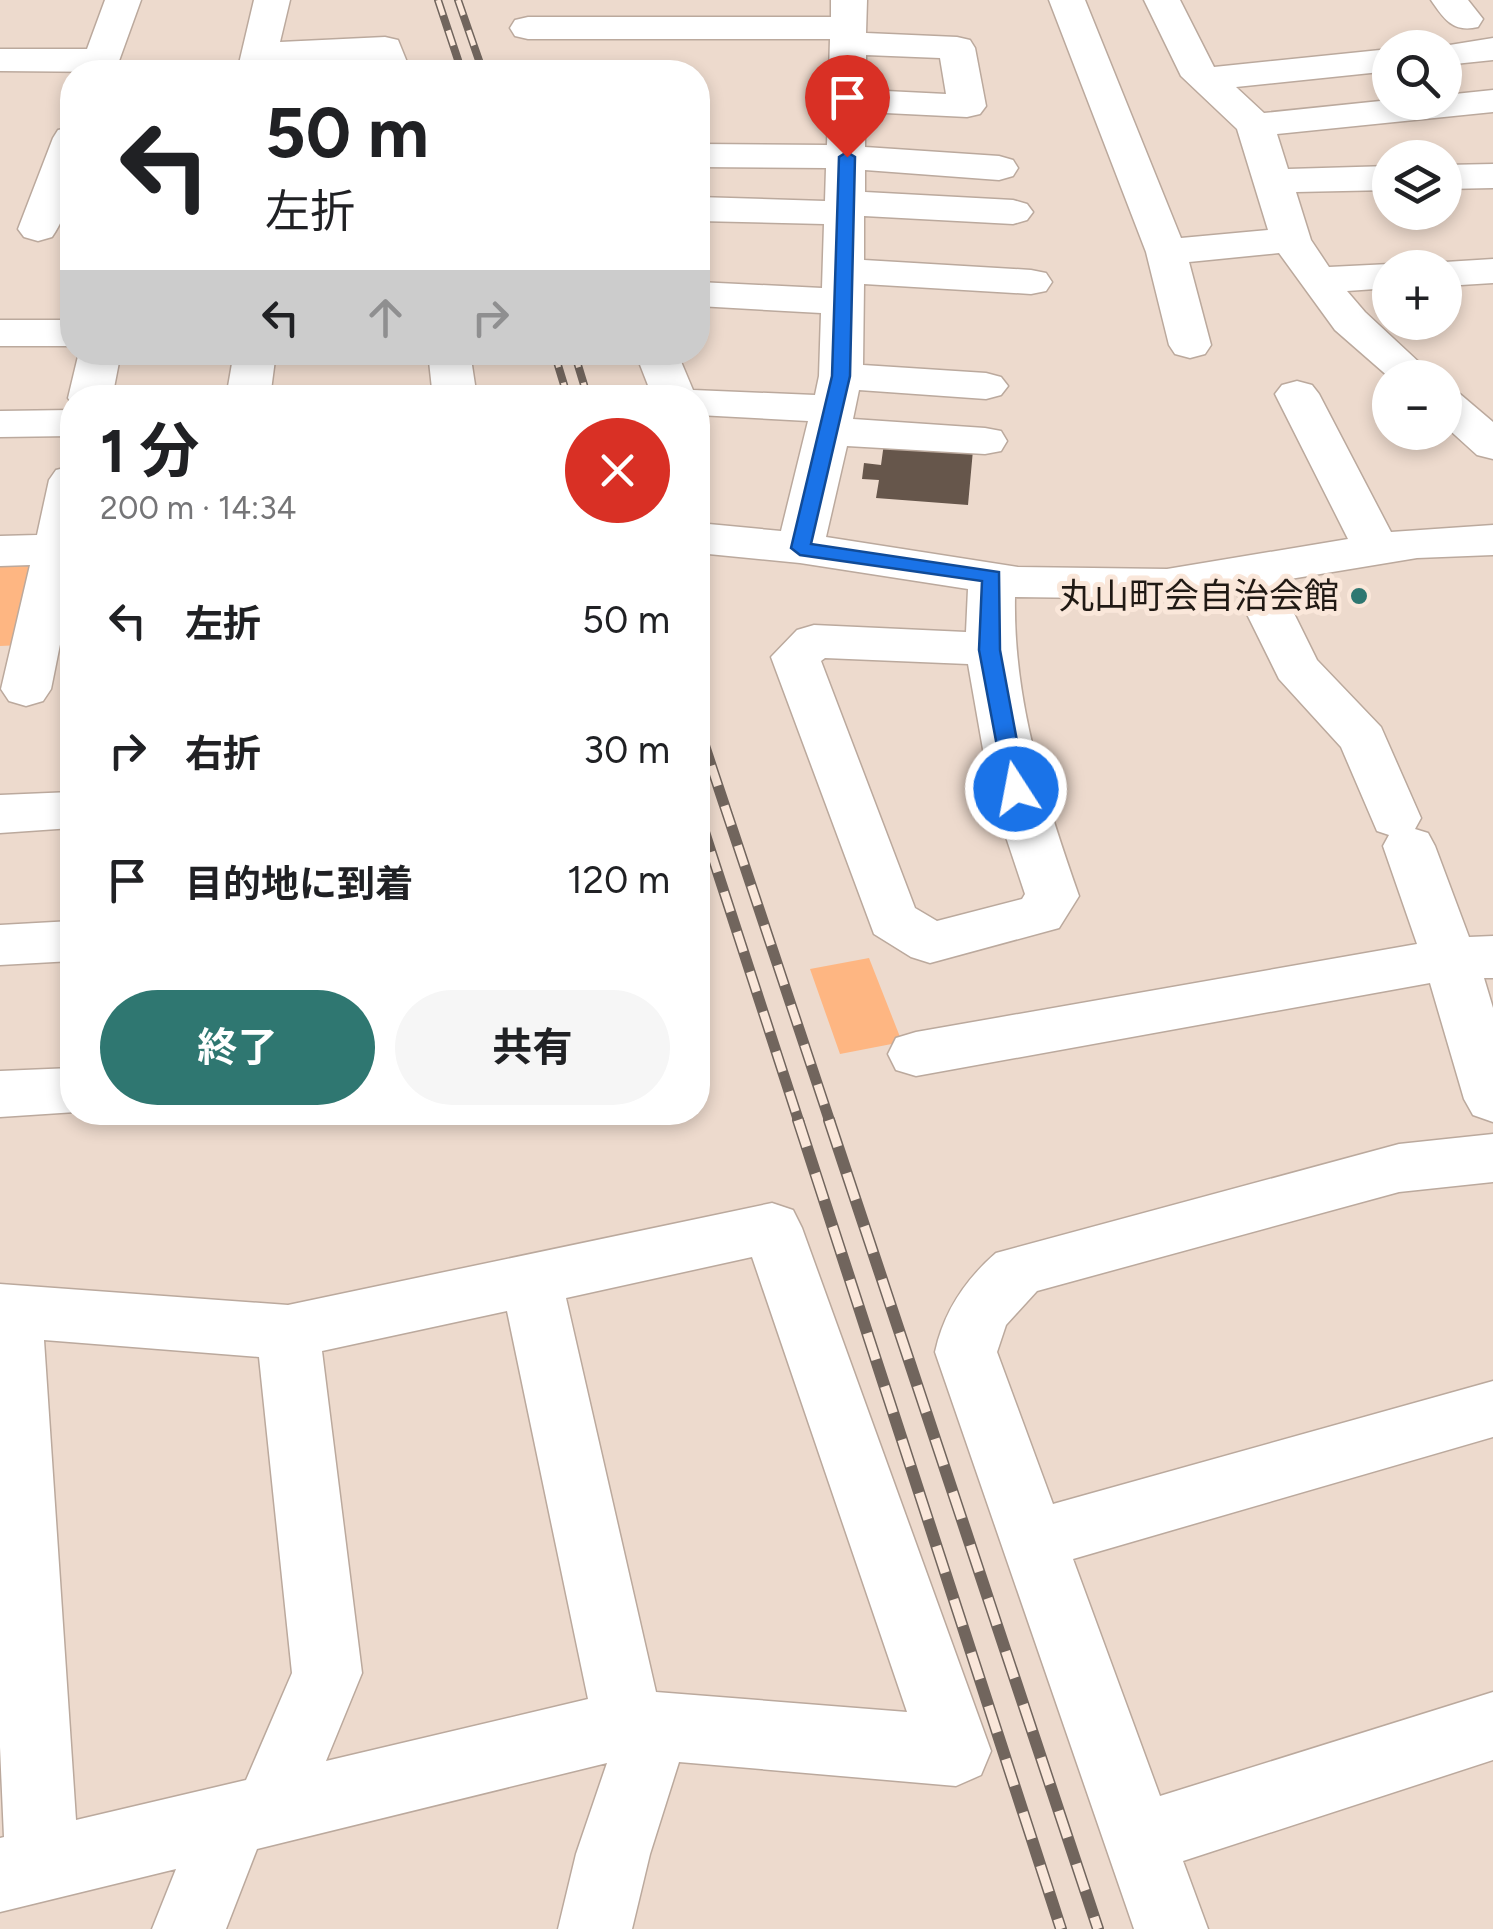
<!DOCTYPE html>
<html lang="ja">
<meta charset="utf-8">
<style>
:root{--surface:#fff;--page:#f6f6f6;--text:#202124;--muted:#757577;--accent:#2f7771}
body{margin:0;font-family:Figtree,"Noto Sans JP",sans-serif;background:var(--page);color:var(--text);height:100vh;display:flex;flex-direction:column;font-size:38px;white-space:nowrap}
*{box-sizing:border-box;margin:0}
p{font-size:32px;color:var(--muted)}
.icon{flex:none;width:55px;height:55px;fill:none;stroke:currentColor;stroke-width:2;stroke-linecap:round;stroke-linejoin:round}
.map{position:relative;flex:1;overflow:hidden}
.drawer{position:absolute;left:60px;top:385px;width:650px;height:740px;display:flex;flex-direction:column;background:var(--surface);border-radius:40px;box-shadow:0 5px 15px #0003}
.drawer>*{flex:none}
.guide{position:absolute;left:60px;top:60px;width:650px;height:305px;border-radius:40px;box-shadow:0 5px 15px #0003;background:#fff;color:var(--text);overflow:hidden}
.fabs{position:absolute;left:1372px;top:30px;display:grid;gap:20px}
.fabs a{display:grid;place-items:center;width:90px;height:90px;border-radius:50%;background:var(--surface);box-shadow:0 5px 15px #0003;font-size:50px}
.pin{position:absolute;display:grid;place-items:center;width:85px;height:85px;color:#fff;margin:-102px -42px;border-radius:50% 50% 50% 0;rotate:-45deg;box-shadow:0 0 10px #0007}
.pin .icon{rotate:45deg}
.me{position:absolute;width:110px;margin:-55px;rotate:349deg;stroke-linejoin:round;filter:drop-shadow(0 0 8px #0008)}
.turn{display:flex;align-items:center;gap:35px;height:210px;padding:0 40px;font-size:45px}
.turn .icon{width:130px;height:130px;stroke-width:2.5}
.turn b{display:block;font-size:70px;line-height:85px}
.lanes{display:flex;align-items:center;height:95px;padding:0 40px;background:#0003;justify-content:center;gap:50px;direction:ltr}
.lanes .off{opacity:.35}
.round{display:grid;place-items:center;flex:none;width:105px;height:105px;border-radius:52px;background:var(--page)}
.head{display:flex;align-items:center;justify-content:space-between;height:170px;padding:0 40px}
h1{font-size:60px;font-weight:700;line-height:75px}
.action{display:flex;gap:20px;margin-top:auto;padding:20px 40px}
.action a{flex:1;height:115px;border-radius:60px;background:var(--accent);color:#fff;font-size:40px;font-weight:700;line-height:115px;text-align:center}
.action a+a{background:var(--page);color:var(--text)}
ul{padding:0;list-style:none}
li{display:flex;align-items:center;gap:30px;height:130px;padding:0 40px}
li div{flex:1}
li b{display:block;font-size:38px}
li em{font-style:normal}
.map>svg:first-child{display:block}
.green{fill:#feb682}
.building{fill:#66564b}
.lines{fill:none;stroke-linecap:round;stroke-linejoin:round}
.minor-casing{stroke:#bba99d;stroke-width:3}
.minor{fill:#fff;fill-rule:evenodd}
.rail-far2-casing{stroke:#71655d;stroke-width:8}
.rail-far1-casing{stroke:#71655d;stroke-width:11}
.rail-casing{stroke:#71655d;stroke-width:12}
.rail-far2{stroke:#fae7da;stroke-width:5;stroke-dasharray:16;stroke-linecap:butt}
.rail-far1{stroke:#fae7da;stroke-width:8;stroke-dasharray:21;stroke-linecap:butt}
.rail{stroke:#fae7da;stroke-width:9;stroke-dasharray:28;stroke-linecap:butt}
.route{fill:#1a73e8;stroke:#114b97;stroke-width:2.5}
.poi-dot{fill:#2f7771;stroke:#fae7da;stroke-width:4}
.labels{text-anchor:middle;stroke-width:10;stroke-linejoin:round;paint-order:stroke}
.poi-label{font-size:35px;fill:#201914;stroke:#fae7da;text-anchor:end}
</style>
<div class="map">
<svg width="1493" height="1929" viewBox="0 0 1493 1929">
<rect width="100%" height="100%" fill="#eddacd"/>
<path class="green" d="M43 559 23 645 0 646V560Z
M869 958 902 1042 840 1054 810 969Z"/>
<path class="building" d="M884 443 973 450 968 505 876 498 879 480 862 479 864 463 881 465Z"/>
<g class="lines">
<defs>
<path id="minor" d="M105 0H141L115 72 0 71V49H87Z
M254 0H290L280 42 385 37 398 40 411 72H375L371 60 275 64 273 72H237Z
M831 0H867L866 33 957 37 970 40 975 48 986 106 980 114 967 117 865 112V147L999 156 1013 160 1018 168 1013 176 999 180 865 170V192L1013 200 1027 204 1033 212 1027 220 1013 224 864 216V260L1031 270 1046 273 1052 282 1046 291 1031 294 864 284 863 365 986 373 1001 377 1008 386 1001 395 986 399 859 390 853 419 985 428 1001 431 1007 441 1001 451 985 454 847 446 826 537 1018 567 1167 569 1348 539 1275 394 1282 385 1297 381 1312 385 1319 394 1391 532 1493 525V555L1417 558 1278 581 1317 660 1381 727 1421 818 1415 829 1428 833 1435 846 1469 937 1493 936V978H1484L1493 1008V1122L1473 1115 1464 1099 1430 983 916 1076 896 1070 888 1054 896 1038 916 1032 1417 944 1383 846 1389 835 1377 831 1341 747 1279 679 1234 588 1167 599 1015 597C1013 701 1045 799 1079 896L1059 928 930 963 911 957 874 934 771 657 797 630 814 625 966 632 968 589 800 563 698 553V523L781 531 808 421 698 415V398H653L635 352H677L693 390 815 395 819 376 821 313 698 306V282L822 288 824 224 698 221V197L825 201 826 168 698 167V144L827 145 830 39H528L515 36 510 28 515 20 528 17H831ZM866 55 940 58 946 94 866 90ZM825 658 968 664 990 789 1025 894 1022 899 937 921 915 908 821 661Z
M1049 0H1085L1181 238 1268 230 1237 129 1181 76 1144 0H1180L1214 67 1390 49V71L1236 87 1264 113 1390 100 1445 102V95L1493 90V112L1277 134 1288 169 1390 166V190L1296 192 1311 240 1329 267 1390 264 1404 267 1390 268V288L1347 291 1365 312 1436 378H1390L1335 330 1279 253 1189 262 1211 345 1205 354 1190 358 1175 354 1169 345 1146 252Z
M1431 0H1468L1483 19 1478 27C1453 33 1444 19 1431 0Z
M1493 38V60L1445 65V48H1431Z
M72 127C74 164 75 205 52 237L38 241 24 237 18 229 53 138 58 130Z
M1493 164V188L1445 189V165Z
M1493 259V283L1445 286V268H1429L1445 262Z
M0 320H72V346H0Z
M79 352H121L112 398H72V404L68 398Z
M234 352H276L270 398H226Z
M428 352H470L477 398H433Z
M1445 390 1460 394 1493 422V459L1477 455 1445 426Z
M72 410V436L0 437V411Z
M72 466V585L51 689 43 701 26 706 9 701 1 689 30 565 0 566V536L37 535 49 480 56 470Z
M72 792V828L0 833V795Z
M72 921V961L0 965V925Z
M72 1068V1112H76L0 1117V1071Z
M1493 1134V1182L1399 1192 1037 1291 1006 1325 997 1352 1053 1504 1493 1381V1437L1073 1559 1160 1796 1493 1692V1760L1183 1861 1208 1929H1134L935 1352C944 1311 965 1280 996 1253L1399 1144Z
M772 1203 793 1210 802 1228 991 1751 981 1775 956 1786 679 1762 650 1854 632 1929H558L576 1854 607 1763 257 1849 226 1929H152L176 1869 0 1912V1838L4 1837 0 1747V1284L288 1305ZM752 1257 907 1712 656 1692 566 1298ZM507 1311 588 1699 326 1761 362 1673 322 1351ZM44 1340 259 1357 292 1673 246 1780 76 1820Z"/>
</defs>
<use href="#minor" class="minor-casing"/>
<use href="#minor" class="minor"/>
<defs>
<path id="rail-far2" d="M438 0 462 72
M458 0 483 72
M554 352 568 398
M574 352 588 398"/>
<path id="rail-far1" d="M698 726 830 1122
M698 812 799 1122"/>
<path id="rail" d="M798 1120 1061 1929
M829 1120 1098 1929"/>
</defs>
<use href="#rail-far2" class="rail-far2-casing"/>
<use href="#rail-far1" class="rail-far1-casing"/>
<use href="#rail" class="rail-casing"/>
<use href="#rail-far2" class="rail-far2"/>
<use href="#rail-far1" class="rail-far1"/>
<use href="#rail" class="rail"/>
</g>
<path class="route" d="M847 152 855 157 850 376 811 544 999 572 1000 650 1026 789 1016 797 1005 789 979 650 982 581 800 555 791 548 832 376 839 157Z"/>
<circle class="poi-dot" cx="1359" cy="596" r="10"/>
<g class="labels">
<g class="poi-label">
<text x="1339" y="608">丸山町会自治会館</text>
</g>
</g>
</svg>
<div class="fabs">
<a><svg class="icon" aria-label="search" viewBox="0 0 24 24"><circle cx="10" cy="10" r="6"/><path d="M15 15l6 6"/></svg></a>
<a><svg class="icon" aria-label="layers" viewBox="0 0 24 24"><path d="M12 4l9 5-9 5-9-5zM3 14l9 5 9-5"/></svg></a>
<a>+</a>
<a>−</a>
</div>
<div class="pin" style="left:847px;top:157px;background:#d93025"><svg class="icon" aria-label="arrive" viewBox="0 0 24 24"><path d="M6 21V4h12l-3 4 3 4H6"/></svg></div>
<svg class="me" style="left:1016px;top:789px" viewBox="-20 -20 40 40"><circle r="17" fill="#1a73e8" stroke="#fff" stroke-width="3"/><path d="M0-11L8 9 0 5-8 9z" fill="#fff"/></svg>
<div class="guide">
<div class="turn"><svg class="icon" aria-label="left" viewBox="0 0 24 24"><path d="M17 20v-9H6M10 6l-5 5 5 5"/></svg><div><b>50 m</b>左折</div></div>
<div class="lanes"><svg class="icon" aria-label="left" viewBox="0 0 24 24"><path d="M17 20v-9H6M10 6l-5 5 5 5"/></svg><svg class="icon off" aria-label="ahead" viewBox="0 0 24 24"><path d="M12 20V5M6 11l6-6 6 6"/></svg><svg class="icon off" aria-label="right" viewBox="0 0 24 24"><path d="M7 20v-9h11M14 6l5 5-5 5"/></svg></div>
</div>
<section class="drawer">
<div class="head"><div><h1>1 分</h1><p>200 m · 14:34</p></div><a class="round" style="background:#d93025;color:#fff"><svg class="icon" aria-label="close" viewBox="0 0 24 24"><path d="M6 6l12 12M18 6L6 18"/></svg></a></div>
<ul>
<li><svg class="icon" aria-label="left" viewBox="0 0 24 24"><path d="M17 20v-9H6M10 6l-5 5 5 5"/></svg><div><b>左折</b></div><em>50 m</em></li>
<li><svg class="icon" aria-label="right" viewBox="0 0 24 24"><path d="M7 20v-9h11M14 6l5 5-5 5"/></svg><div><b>右折</b></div><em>30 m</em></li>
<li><svg class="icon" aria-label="arrive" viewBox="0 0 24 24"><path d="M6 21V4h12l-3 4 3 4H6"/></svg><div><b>目的地に到着</b></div><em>120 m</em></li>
</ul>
<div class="action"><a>終了</a><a>共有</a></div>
</section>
</div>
